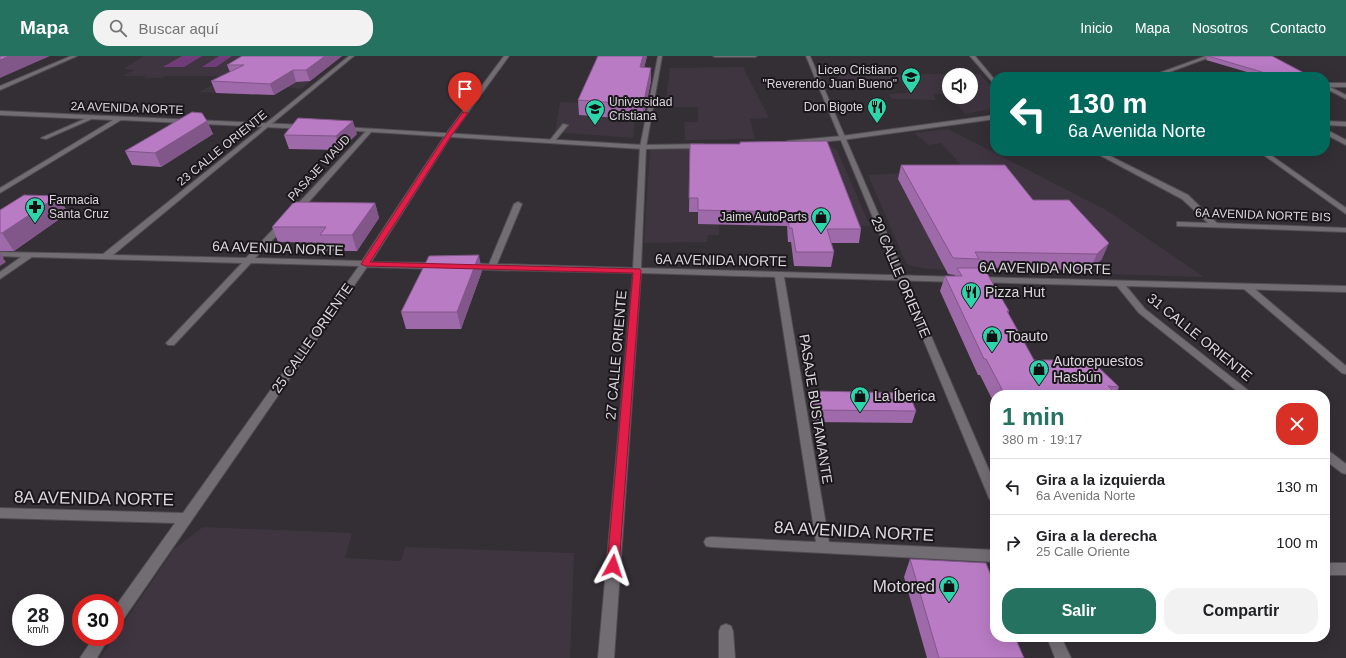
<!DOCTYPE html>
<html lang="es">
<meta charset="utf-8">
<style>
:root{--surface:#fff;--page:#f2f2f2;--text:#202124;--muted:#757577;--line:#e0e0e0;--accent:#267260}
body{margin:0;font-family:Helvetica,sans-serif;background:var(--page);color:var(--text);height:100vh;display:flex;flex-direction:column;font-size:15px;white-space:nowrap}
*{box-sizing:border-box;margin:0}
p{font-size:13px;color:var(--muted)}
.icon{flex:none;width:22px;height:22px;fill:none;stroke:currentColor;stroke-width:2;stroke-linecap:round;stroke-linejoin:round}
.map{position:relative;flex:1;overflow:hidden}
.panel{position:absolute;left:990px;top:334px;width:340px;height:252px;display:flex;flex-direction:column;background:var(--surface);border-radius:16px;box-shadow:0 4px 16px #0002}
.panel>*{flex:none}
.banner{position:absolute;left:990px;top:16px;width:340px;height:84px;border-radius:16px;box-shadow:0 4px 16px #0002;background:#00695c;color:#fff;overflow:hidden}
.tools{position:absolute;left:942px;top:12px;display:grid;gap:8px}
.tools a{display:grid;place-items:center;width:36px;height:36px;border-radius:50%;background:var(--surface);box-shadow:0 4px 16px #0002;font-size:20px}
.speed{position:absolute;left:12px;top:538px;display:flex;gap:8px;font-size:20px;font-weight:700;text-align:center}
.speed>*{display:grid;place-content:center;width:52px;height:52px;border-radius:50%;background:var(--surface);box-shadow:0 4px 16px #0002;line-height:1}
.speed small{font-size:10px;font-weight:400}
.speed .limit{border:6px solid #d22;background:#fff;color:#111}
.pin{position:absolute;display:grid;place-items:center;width:34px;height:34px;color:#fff;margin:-41px -17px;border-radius:50% 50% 50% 0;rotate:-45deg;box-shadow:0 0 4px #0007}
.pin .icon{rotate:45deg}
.me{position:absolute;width:44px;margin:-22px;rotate:5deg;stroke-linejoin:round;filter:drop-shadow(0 0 3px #0008)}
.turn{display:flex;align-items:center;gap:14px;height:84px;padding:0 12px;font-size:18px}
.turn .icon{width:52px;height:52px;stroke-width:2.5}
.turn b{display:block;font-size:28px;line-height:34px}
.round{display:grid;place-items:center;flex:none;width:42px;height:42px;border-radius:16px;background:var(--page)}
.head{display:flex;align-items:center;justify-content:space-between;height:68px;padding:0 12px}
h1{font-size:24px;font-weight:700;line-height:30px;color:var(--accent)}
.cta{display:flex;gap:8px;margin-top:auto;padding:8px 12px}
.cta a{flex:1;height:46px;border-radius:16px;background:var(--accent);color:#fff;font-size:16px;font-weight:700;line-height:46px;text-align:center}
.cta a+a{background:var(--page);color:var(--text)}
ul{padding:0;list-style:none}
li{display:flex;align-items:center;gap:12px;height:56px;padding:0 12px;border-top:1px solid var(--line)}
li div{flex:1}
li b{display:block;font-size:15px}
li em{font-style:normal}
header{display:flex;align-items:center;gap:24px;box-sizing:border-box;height:56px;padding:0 20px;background:var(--accent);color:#fff}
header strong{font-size:19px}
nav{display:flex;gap:22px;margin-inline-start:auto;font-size:14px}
.search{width:280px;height:36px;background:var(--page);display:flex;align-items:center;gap:10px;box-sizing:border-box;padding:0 14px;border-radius:16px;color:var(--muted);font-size:15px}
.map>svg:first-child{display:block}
.built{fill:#3f3541}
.green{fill:#703d7a}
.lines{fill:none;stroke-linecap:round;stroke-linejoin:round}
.service-casing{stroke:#514c52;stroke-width:2}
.minor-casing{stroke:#514c52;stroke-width:2}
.tertiary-casing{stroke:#514c52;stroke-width:2}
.secondary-casing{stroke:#514c52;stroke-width:2}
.service{fill:#726c73;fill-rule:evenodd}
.minor{fill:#726c73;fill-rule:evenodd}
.tertiary{fill:#726c73;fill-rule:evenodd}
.secondary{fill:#726c73;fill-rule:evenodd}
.wall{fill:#9e6aa9}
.shaded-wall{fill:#815689}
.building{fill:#b87bc4;stroke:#815689}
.route{fill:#e11d48;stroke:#92132f}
.labels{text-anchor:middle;stroke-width:4;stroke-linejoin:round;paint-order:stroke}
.far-poi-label{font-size:12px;fill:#dad6db;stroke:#1a171b;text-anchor:end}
.far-street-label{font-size:12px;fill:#dad6db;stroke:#1a171b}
.street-label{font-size:14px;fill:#dad6db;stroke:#1a171b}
.poi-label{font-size:14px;fill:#dad6db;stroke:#1a171b;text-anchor:start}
.near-street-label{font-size:17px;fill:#dad6db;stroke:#1a171b}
.near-poi-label{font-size:17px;fill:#dad6db;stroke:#1a171b;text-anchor:end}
</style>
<header>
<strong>Mapa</strong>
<div class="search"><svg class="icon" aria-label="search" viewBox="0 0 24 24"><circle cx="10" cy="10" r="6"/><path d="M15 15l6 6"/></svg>Buscar aquí</div>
<nav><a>Inicio</a><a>Mapa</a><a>Nosotros</a><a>Contacto</a></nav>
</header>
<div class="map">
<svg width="1346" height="602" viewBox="0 0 1346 602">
<rect width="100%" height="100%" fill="#342e35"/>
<path class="built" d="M144 0H342L301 33 287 31 274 39 199 36 229 20H165L162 22H143L147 20H123L134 14 123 13Z
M743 11 769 62 750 63 755 83 685 84 684 66H698V51H665L670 12Z
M837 18H980L995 35V52L965 58 951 41H971V19H949V38H933L936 44 892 43 888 38 909 37 900 25H882L884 29 842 31Z
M560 46 633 49 631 62 635 63 633 82 555 76Z
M948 73 1106 154 1204 221 927 213 911 210 906 207 868 119 965 113 941 87 929 89 914 77Z
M829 89 837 94 870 170 719 168V179H708L707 186 644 187 650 94Z
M203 471 352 477 345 502 401 505 405 491 574 497 570 602H100L174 493Z"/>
<path class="green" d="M182 0H202L184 11H163Z
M219 0H232L216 11H202Z"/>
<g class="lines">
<defs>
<path id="service" d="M89 61 94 62 46 83 41 82Z
M563 68 568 69 554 86H550V84Z
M1247 228 1250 229 1346 310V318L1342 317 1244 233 1243 231Z"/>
<path id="minor" d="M504 0H509L451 80 371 206 438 207 442 210 438 213 367 211 120 568 115 570V551L175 467 0 462V452L183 457 359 210 251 207 174 289H168L166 287 168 285 242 207 32 201 0 223V216L21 201 0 200V196L103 198 267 67 270 69 269 70 113 199 246 202 281 165H284L288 167 287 169 255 202 362 205 446 78Z
M658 0H662L646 91 641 212 961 221 962 223 961 225 958 226 784 221 829 486 995 494V506L711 491 706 490 704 486 706 482 711 481 816 486 775 221 641 217 614 602H598L633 217 492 214 468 213 464 210 468 207 489 208 514 148 518 146 522 148 497 208 633 212 640 91Z
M970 0H975L995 24V29Z
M1346 27V31H1330L1346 39V43L1325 32 1326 27Z
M1325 65 1346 66V70L1325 69Z
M1325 73 1346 84V89L1325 78Z
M367 74 372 75 298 158H292V154Z
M1092 95H1100L1188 139 1217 167 1346 172V176L1177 170V166H1180L1208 167 1182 143Z
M1258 95H1265L1346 152V158Z
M978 221 1346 230V236L1126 230 1145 253 1254 339H1242L1139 257 1117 230 975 226 974 224 975 222Z
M1325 394 1329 395 1346 408V418L1342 417 1325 404Z
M1325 507H1346V519H1325Z
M726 568 731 570 733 575 735 602H719V575L721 570Z
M94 581H109L97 602H80Z"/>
<path id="tertiary" d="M71 0H77L0 34V30Z
M349 0H354L269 70H265V68Z
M806 0H810L995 428V447L991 445 989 442Z
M1047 581H1061L1071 602H1055Z"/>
<path id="secondary" d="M713 0H757L755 1H715Z
M1206 0H1213L1156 21H1148Z
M0 55 305 69 308 71 305 73 121 64 0 137V132L113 64 0 59Z
M995 59V63L842 84 787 89 784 87 787 85 842 80Z
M343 71 643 89 703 88 706 90 703 92 643 93 341 74 340 73Z"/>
</defs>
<use href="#service" class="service-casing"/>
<use href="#minor" class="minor-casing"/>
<use href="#tertiary" class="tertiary-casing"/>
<use href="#secondary" class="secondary-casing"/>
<use href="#service" class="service"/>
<use href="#minor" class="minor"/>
<use href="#tertiary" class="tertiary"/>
<use href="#secondary" class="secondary"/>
</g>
<path class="wall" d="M342 0 310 25 296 26 274 39 216 37 211 25 230 16 227 9Z
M598 0H647L644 12 651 25 643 64 579 59 578 44Z
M1208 0 1306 18 1311 19 1310 21H1264L1206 4Z
M207 65 213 78 161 111 132 109 125 95Z
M357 78 340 94 289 93 284 79Z
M740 86 861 173 859 187H831L834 196 831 211 794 210 791 186H788L787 170 698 168V156H689L690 88H740Z
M901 109 1033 144 1102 203 1090 214 976 212 1009 255 1008 258 1034 304 1119 331 1116 338 1117 339H995V349L980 319H978L940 235 945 220H955V219L948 218 898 123Z
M58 140 68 157 14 195H0V154Z
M375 147 379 162 357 195H326L323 187 278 186 272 171Z
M482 215 461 273H406L401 256Z
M812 335 916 355 912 367 813 366 810 348Z
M910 503 1024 602H927L904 521Z"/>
<path class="shaded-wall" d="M9 0H50L0 22V4Z
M325 0H342L310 25 306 14Z
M643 0H647L641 25 640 11Z
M651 12V25L643 64V49Z
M293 14 296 26 274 39 270 28Z
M207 65 213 78 161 111 155 97Z
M353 65 357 78 340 94 336 80Z
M58 140 68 157 14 195 2 177Z
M375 147 379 162 357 195 352 179Z
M1109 187 1102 203 1090 214 1097 198Z
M0 196 4 202H3L6 206 0 210Z
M479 199 482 215 461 273 457 256Z"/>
<path class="building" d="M0 0H9L0 4Z
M242 0H325L306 14H293L270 28 211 25 244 9H227Z
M598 0H643L640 11 651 12 643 49 578 44Z
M1208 0H1272L1306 18 1311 19H1272Z
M192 56 202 57 207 65 155 97 125 95Z
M298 62 353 65 336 80 284 79Z
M827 85 861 173H827L834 196H796L792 172H789L788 156 698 154V142H689L690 88H740V86Z
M901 109H1005L1033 144H1069L1109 187 1097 198 975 196 979 203 953 202Z
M24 139 58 140 2 177H0V154Z
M294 146 375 147 352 179H320L326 171H272Z
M479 199 457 256H401L429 200Z
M957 212H984L1009 255H1007L1034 304H1091L1119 331 1108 330 1117 339H1005L986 303H984L945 220H962Z
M812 335 909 337 916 355 815 354Z
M910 503 986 507 995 530V581H1015L1024 602H939Z"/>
<path class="route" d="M463 56 468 57 451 80 370 206 640 213 641 215 619 510 618 514 613 516 609 514 607 510 633 217 365 210 361 208 446 79Z"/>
<defs>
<symbol id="school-pin" viewBox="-11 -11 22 30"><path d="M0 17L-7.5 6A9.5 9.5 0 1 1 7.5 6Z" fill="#2ed4aa" stroke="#1a171b"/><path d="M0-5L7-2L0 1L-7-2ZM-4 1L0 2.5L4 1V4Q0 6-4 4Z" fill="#111"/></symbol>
<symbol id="restaurant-pin" viewBox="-11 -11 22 30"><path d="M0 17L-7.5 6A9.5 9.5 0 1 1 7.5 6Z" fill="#2ed4aa" stroke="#1a171b"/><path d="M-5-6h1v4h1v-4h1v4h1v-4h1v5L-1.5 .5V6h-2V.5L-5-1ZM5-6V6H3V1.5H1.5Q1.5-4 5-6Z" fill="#111"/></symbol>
<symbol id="university-pin" viewBox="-11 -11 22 30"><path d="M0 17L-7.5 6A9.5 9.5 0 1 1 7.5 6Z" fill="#2ed4aa" stroke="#1a171b"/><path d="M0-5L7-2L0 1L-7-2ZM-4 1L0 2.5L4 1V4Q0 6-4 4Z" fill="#111"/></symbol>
<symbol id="pharmacy-pin" viewBox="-11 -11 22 30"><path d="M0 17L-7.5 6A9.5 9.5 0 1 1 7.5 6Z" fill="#2ed4aa" stroke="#1a171b"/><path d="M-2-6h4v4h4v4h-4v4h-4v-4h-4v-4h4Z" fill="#111"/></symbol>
<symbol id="shop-pin" viewBox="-11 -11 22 30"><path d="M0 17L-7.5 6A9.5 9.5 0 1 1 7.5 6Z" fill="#2ed4aa" stroke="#1a171b"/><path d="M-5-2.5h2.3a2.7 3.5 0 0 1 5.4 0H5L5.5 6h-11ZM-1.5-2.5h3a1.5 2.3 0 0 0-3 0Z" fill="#111"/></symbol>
</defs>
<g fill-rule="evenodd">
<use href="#school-pin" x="900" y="10" width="22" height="30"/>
<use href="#restaurant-pin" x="866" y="40" width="22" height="30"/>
<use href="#university-pin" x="584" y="42" width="22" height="30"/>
<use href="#pharmacy-pin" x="24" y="140" width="22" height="30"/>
<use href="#shop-pin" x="810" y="150" width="22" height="30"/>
<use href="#restaurant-pin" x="960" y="225" width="22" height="30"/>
<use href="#shop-pin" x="981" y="269" width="22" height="30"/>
<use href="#shop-pin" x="1028" y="302" width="22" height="30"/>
<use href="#shop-pin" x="849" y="329" width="22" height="30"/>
<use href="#shop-pin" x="938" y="519" width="22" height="30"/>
</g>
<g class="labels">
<g class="far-poi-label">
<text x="897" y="18">Liceo Cristiano<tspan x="897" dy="14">"Reverendo Juan Bueno"</tspan></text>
<text x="609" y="50" text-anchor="start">Universidad<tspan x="609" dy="14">Cristiana</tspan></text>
<text x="863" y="55">Don Bigote</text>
<text x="49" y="148" text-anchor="start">Farmacia<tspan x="49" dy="14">Santa Cruz</tspan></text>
<text x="807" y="165">Jaime AutoParts</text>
</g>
<g class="far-street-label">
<text transform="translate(127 52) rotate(2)" y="4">2A AVENIDA NORTE</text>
<text transform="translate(222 92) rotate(-39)" y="4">23 CALLE ORIENTE</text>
<text transform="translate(319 112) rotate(-47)" y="4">PASAJE VIAUD</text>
<text transform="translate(1263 159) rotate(2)" y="4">6A AVENIDA NORTE BIS</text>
</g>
<g class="street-label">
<text transform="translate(278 192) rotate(2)" y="5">6A AVENIDA NORTE</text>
<text transform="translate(721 204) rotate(1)" y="5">6A AVENIDA NORTE</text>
<text transform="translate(1045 212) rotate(1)" y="5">6A AVENIDA NORTE</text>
<text transform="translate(901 221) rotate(67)" y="5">29 CALLE ORIENTE</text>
<text transform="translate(1200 281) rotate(39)" y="5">31 CALLE ORIENTE</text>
<text transform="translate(312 282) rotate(-55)" y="5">25 CALLE ORIENTE</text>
<text transform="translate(616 299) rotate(-85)" y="5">27 CALLE ORIENTE</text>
<text transform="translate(816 353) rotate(81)" y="5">PASAJE BUSTAMANTE</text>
</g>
<g class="poi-label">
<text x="985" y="241">Pizza Hut</text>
<text x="1006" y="285">Toauto</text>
<text x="1053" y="310">Autorepuestos<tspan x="1053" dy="16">Hasbún</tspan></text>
<text x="874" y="345">La Íberica</text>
</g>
<g class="near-street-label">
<text transform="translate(94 442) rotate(1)" y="6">8A AVENIDA NORTE</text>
<text transform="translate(854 475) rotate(3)" y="6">8A AVENIDA NORTE</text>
</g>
<g class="near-poi-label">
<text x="935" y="536">Motored</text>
</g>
</g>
</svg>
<div class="tools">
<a><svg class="icon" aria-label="sound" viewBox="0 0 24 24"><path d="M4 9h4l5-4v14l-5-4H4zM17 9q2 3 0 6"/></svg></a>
</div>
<div class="speed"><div>28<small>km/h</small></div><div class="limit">30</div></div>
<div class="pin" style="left:465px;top:57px;background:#d93025"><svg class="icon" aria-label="arrive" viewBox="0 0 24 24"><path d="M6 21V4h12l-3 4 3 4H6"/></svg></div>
<svg class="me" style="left:613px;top:510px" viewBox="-20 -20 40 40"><path d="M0-17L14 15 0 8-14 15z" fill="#e11d48" stroke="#fff" stroke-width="4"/></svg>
<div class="banner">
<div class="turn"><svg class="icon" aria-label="left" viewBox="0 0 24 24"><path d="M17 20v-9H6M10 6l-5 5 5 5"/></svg><div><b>130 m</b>6a Avenida Norte</div></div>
</div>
<section class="panel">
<div class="head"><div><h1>1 min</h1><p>380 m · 19:17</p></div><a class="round" style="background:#d93025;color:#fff"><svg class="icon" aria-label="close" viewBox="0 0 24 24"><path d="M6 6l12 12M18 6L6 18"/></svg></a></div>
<ul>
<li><svg class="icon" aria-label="left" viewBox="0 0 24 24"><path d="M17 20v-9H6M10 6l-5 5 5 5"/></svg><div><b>Gira a la izquierda</b><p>6a Avenida Norte</p></div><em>130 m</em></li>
<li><svg class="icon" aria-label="right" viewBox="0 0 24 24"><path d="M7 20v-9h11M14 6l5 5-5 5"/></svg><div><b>Gira a la derecha</b><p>25 Calle Oriente</p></div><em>100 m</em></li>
</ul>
<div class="cta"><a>Salir</a><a>Compartir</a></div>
</section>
</div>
